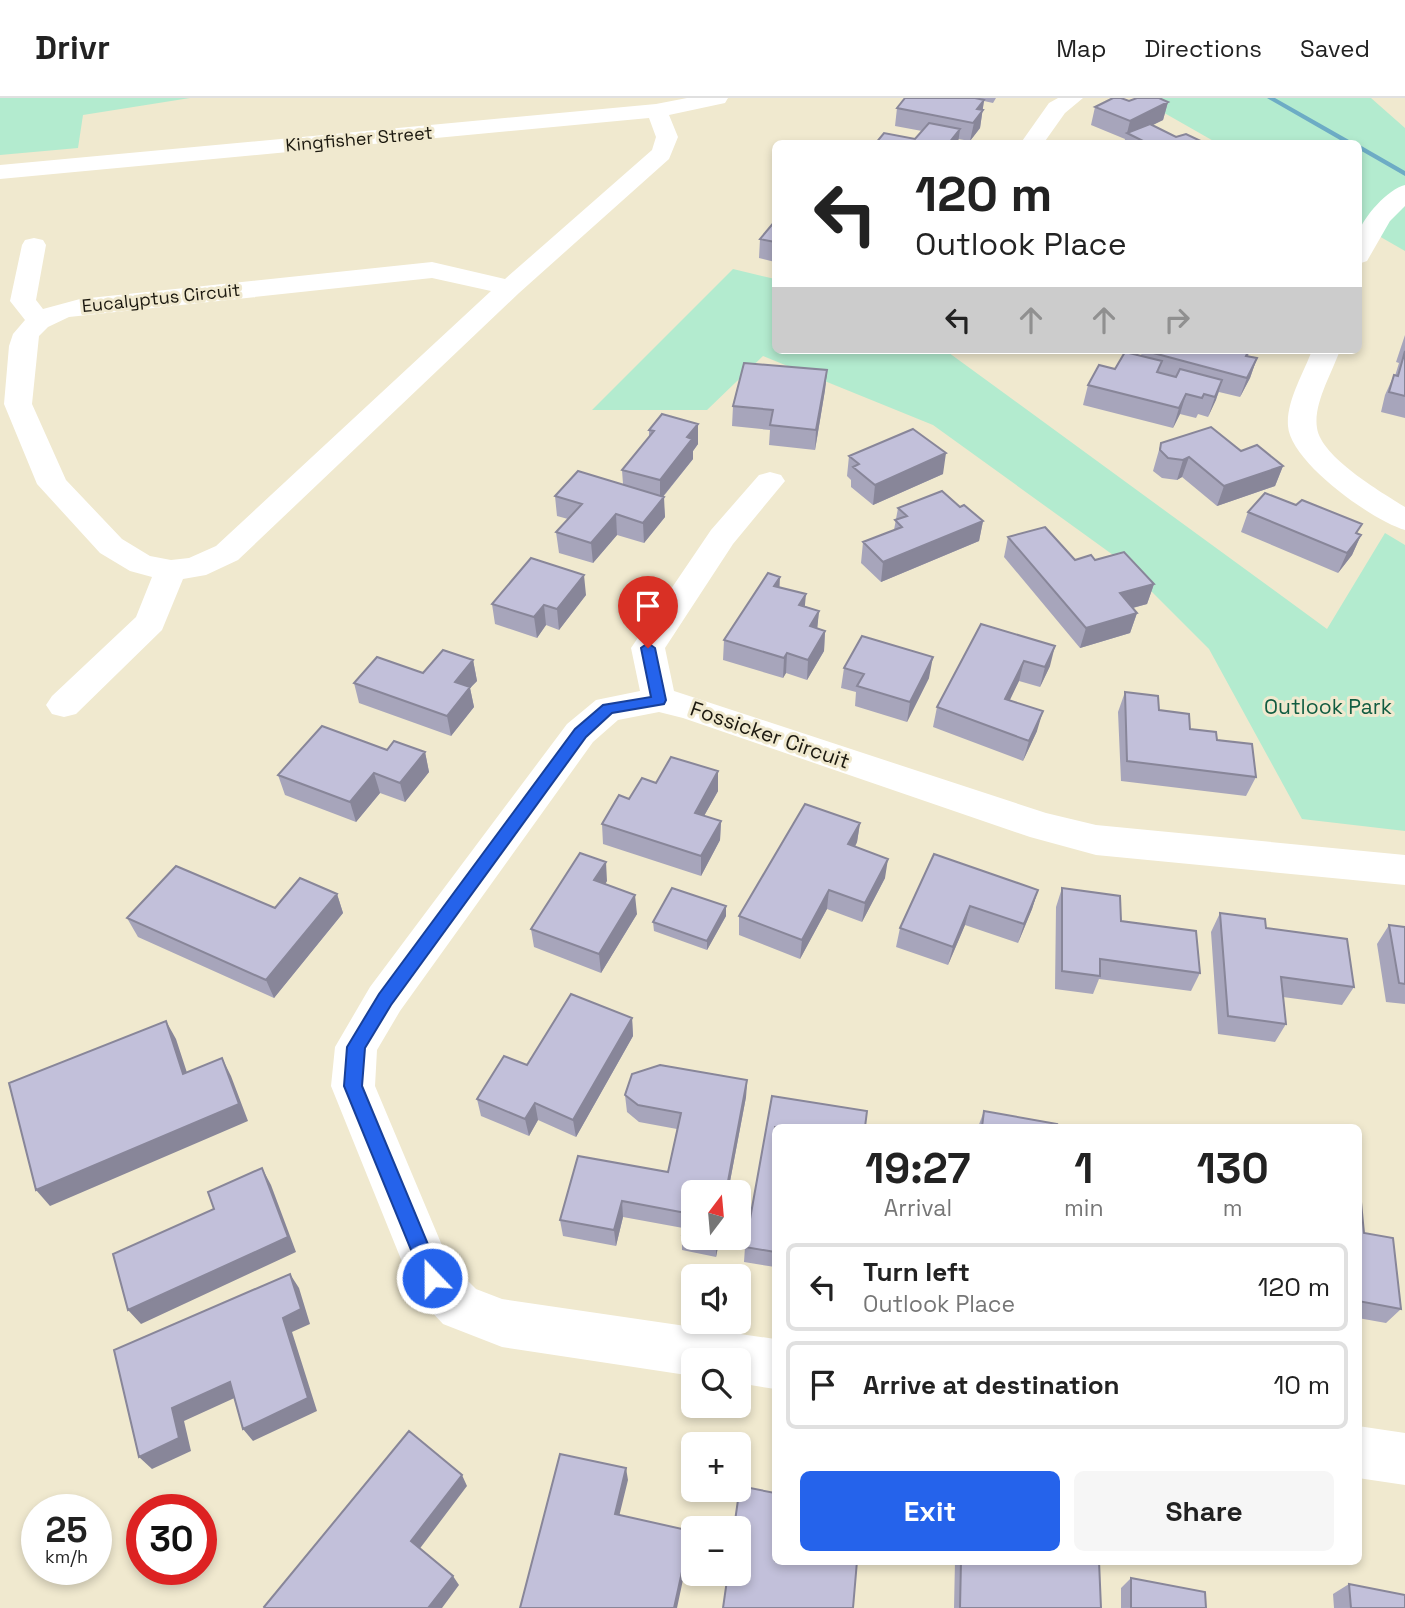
<!DOCTYPE html>
<meta charset="utf-8">
<style>
:root{--surface:#fff;--page:#f6f6f6;--text:#222;--muted:#767676;--line:#e0e0e0;--accent:#2563eb}
body{margin:0;font-family:"Space Grotesk",sans-serif;background:var(--page);color:var(--text);height:100vh;display:flex;flex-direction:column;font-size:26px;white-space:nowrap}
*{box-sizing:border-box;margin:0}
p{font-size:23px;color:var(--muted)}
.icon{flex:none;width:38px;height:38px;fill:none;stroke:currentColor;stroke-width:2;stroke-linecap:round;stroke-linejoin:round}
.map{position:relative;flex:1;overflow:hidden}
.panel{position:absolute;left:772px;top:1026px;width:590px;height:441px;display:flex;flex-direction:column;background:var(--surface);border-radius:10px;box-shadow:0 4px 10px #0003}
.panel>*{flex:none}
.top-card{position:absolute;left:772px;top:42px;width:590px;height:214px;border-radius:10px;box-shadow:0 4px 10px #0003;background:#fff;color:var(--text);overflow:hidden}
.needle{width:46px;rotate:16deg}
.fabs{position:absolute;left:681px;top:1082px;display:grid;gap:14px}
.fabs a{display:grid;place-items:center;width:70px;height:70px;border-radius:10px;background:var(--surface);box-shadow:0 4px 10px #0003;font-size:35px}
.speed{position:absolute;left:21px;top:1396px;display:flex;gap:14px;font-size:35px;font-weight:700;text-align:center}
.speed>*{display:grid;place-content:center;width:91px;height:91px;border-radius:50%;background:var(--surface);box-shadow:0 4px 10px #0003;line-height:1}
.speed small{font-size:18px;font-weight:400}
.speed .limit{border:10px solid #d22;background:#fff;color:#111}
.pin{position:absolute;display:grid;place-items:center;width:60px;height:60px;color:#fff;margin:-72px -30px;border-radius:50% 50% 50% 0;rotate:-45deg;box-shadow:0 0 7px #0007}
.pin .icon{rotate:45deg}
.me{position:absolute;width:77px;margin:-38px;rotate:338deg;stroke-linejoin:round;filter:drop-shadow(0 0 5px #0008)}
.turn{display:flex;align-items:center;gap:24px;height:147px;padding:0 28px;font-size:32px}
.turn .icon{width:91px;height:91px;stroke-width:2.5}
.turn b{display:block;font-size:49px;line-height:60px}
.lanes{display:flex;align-items:center;height:66px;padding:0 28px;background:#0003;justify-content:center;gap:35px;direction:ltr}
.lanes .off{opacity:.35}
.eta{display:flex;justify-content:space-evenly;align-items:center;height:119px;text-align:center}
.eta b{font-size:42px;font-weight:700;line-height:49px}
.button{display:flex;gap:14px;margin-top:auto;padding:14px 28px}
.button a{flex:1;height:80px;border-radius:10px;background:var(--accent);color:#fff;font-size:28px;font-weight:700;line-height:80px;text-align:center}
.button a+a{background:var(--page);color:var(--text)}
ul{padding:0;list-style:none}
li{display:flex;align-items:center;gap:21px;height:88px;margin:0 14px 10px;padding:0 14px;border:4px solid var(--line);border-radius:10px}
li div{flex:1}
li b{display:block;font-size:26px}
li em{font-style:normal}
header{display:flex;align-items:center;gap:42px;box-sizing:border-box;height:98px;padding:0 35px;background:var(--surface);border-bottom:2px solid var(--line)}
header strong{font-size:33px}
nav{display:flex;gap:38px;margin-inline-start:auto;font-size:24px}
.map>svg:first-child{display:block}
.green{fill:#b3ebcf}
.lines{fill:none;stroke-linecap:round;stroke-linejoin:round}
.stream{fill:#6dacc5;fill-rule:evenodd}
.minor{fill:#fff;fill-rule:evenodd}
.wall{fill:#a7a5bb}
.shaded-wall{fill:#888699}
.building{fill:#c2c0da;stroke:#888699;stroke-width:2}
.route{fill:#2563eb;stroke:#184099;stroke-width:2}
.labels{text-anchor:middle;stroke-width:6;stroke-linejoin:round;paint-order:stroke}
.far-street-label{font-size:18px;fill:#1b180f;stroke:#f0e9cf}
.park-label{font-size:21px;fill:#115c41;stroke:#f0e9cf}
.street-label{font-size:21px;fill:#1b180f;stroke:#f0e9cf}
</style>
<header>
<strong>Drivr</strong>
<nav><a>Map</a><a>Directions</a><a>Saved</a></nav>
</header>
<div class="map">
<svg width="1405" height="1510" viewBox="0 0 1405 1510">
<rect width="100%" height="100%" fill="#f0e9cf"/>
<path class="green" d="M0 0H190L83 17 78 50 0 57Z
M1138 0H1371L1405 30V153L1358 126V46L1217 45Z
M733 171 775 181V252H945L1327 531 1385 435 1405 447V733L1302 721 1209 551 1120 462 933 327 763 258 707 312H592Z"/>
<g class="lines">
<path class="stream" d="M1267 0H1275L1356 46H1347Z
M1358 46 1405 73V78L1358 51Z"/>
<path class="minor" d="M687 0H728L725 5 669 17 678 39 669 61 519 195 238 462 206 477 183 481 162 532 76 616 64 619 52 616 46 607 52 598 136 519 152 479 130 473 100 455 37 386 4 306 9 248 13 236 25 222 10 203 22 147 25 142 34 140 43 142 46 147 36 202 43 211 80 201 432 164 505 181 652 52 656 39 649 20 0 81V67L656 6ZM432 180 491 193 216 448 189 460 171 462 150 458 122 441 66 382 32 306 39 238 48 229 69 219Z
M1058 0H1083L1065 15 1043 46H1020L1049 5Z
M1405 87V108L1390 123 1367 163 1358 166C1358 157 1356 145 1358 136 1363 119 1388 91 1405 87Z
M1312 252H1340C1332 275 1313 306 1317 330 1321 359 1381 394 1405 409V432C1373 423 1290 364 1288 328 1286 303 1304 275 1312 252Z
M770 374 781 377 785 383 733 446 665 550 674 593 1046 715 1096 727 1405 757V787L1096 757 1030 739 683 620 659 614 618 622 593 644 400 913 377 952 375 988 449 1164 476 1191 502 1201 775 1241V1291L738 1285V1262H693V1278L502 1249 443 1226 415 1196 331 988 335 949 370 889 567 626 596 602 640 593 631 550 711 432 759 377Z
M1358 1328 1405 1335V1387L1358 1380Z"/>
</g>
<path class="wall" d="M905 0H996L993 5 984 3 980 30 970 43 958 41V46H875L915 41 922 33 895 28 897 10Z
M1129 3 1168 4 1163 22 1152 27 1176 39 1207 46H1124L1125 41 1091 27 1095 9Z
M775 123V164L759 160 760 141Z
M1405 237V320L1381 314 1385 297 1394 277 1395 278 1399 265 1396 264Z
M1142 252H1250L1248 258 1257 260 1250 280 1240 299 1219 294 1208 319 1198 316 1196 320 1180 316 1173 330 1083 307 1088 287 1141 258Z
M827 272 825 292 815 352 769 347 770 332 732 328 733 308Z
M698 326V346L693 353V361L663 399 665 419 644 445 617 437 593 465 559 455 556 434 568 421 557 418 555 398 623 386 622 372 649 339V332Z
M1161 345 1241 353 1283 368 1275 388 1217 408 1182 379 1177 382 1162 380 1153 373Z
M849 358 943 376 873 407 851 389V382L847 378Z
M1296 407 1361 437 1352 457 1338 475 1241 434 1248 414Z
M960 409 983 423 979 443 881 484 861 465 863 444 894 432 898 410Z
M1008 439 1075 462H1095L1154 486 1147 506 1133 510 1137 515 1130 535 1080 550 1004 459Z
M779 489 805 508 819 513 817 530 825 533 824 553 807 582 786 575 783 580 723 562 724 542Z
M586 497 559 532 546 527 537 540 495 526 492 506Z
M981 526 1050 568 1040 589 1019 583 1009 602 1037 633 1023 663 933 629 937 609Z
M473 562 477 583 470 590 474 609 451 638 359 605 354 585 423 575Z
M844 570 929 580 907 624 855 608 856 594 841 590Z
M1125 594 1159 612 1190 631 1217 642 1256 679 1246 698 1121 683 1118 614Z
M387 652 425 654 429 674 405 704 380 695 356 724 285 697 278 677Z
M656 685 718 693 704 718 721 723 720 742 701 778 603 746 602 726 629 701Z
M860 725 857 744 855 749 885 780 862 824 827 811 800 861 739 837V818Z
M934 756 1038 792 1032 811 1018 845 965 827 948 867 896 849 900 830Z
M607 783 605 786 637 816 601 875 534 849 531 831Z
M1062 790 1121 823 1200 875 1191 893 1099 881 1093 896 1055 891 1056 809Z
M337 796 343 815 274 900 138 839 127 820 275 810Z
M726 808V818L707 852 654 833 653 824Z
M1220 815 1266 830 1354 889 1342 907 1283 899 1286 926 1275 944 1218 936 1211 834Z
M1389 827 1405 829V906L1386 904 1377 846Z
M632 920 633 938 576 1039 538 1022 529 1038 481 1018 477 1001 527 967Z
M747 982 746 999 728 1094H693L720 1139 716 1159 682 1152V1137L683 1130 623 1119 616 1148 563 1138 560 1122 668 1074 677 1031 639 1024 627 1014 625 997Z
M772 998 775 1029V1169L744 1164 745 1149Z
M984 1013 1056 1029H978Z
M1358 1104 1364 1135 1401 1211 1386 1225 1358 1220Z
M955 1463H1099L1101 1510H954Z
M1131 1480 1206 1510H1121V1490Z
M1349 1486 1405 1510H1334L1333 1496Z"/>
<path class="shaded-wall" d="M984 2 980 30 970 43 977 11Z
M1168 4 1163 22 1133 37 1127 35 1130 23Z
M960 31 958 46H948Z
M1257 260 1250 280 1240 299 1247 280Z
M827 272 825 292 815 352 816 332Z
M1222 282 1216 302 1208 319 1215 299Z
M1186 296 1180 316 1173 330 1179 310Z
M698 326V346L693 353V361L660 402V382L687 339Z
M946 355 943 376 873 407 875 387Z
M1189 359 1182 379 1177 382 1183 362Z
M1283 368 1275 388 1217 408 1224 388Z
M664 399 665 419 644 445 643 425Z
M616 416 617 437 593 465 591 445Z
M983 423 979 443 881 484 883 464Z
M1361 437 1352 457 1338 475 1347 455Z
M584 477 586 497 559 532 557 511Z
M780 479 779 499 774 488Z
M1154 486 1147 506 1113 515 1120 495Z
M806 496 804 517 799 507Z
M544 507 546 527 537 540 534 519Z
M819 513 817 533 810 528Z
M1137 515 1130 535 1080 550 1086 530Z
M825 533 824 553 807 582 808 562Z
M1055 548 1050 568 1040 589 1045 569Z
M787 555 786 575 783 580 784 560Z
M933 559 929 580 907 624 910 604Z
M473 562 477 583 470 590 474 609 451 638 447 618 455 584Z
M1024 563 1019 583 1001 621 1005 601Z
M1043 613 1037 633 1023 663 1029 643Z
M425 654 429 674 405 704 400 685Z
M718 673V693L695 734V715Z
M374 675 380 695 356 724 350 704Z
M721 723 720 742 701 778V758Z
M860 725 857 744 846 766 848 746Z
M888 761 885 780 862 824 865 805Z
M606 764 607 783 596 801 594 782Z
M829 792 827 811 800 861 802 842Z
M1038 792 1032 811 1018 845 1024 826Z
M337 796 343 815 274 900 266 882Z
M635 797 637 816 601 875 599 856Z
M726 808V818L707 852V843Z
M970 808 965 827 948 867 953 849Z
M632 920 633 938 576 1039 573 1022Z
M166 923 176 941 193 993 183 976Z
M222 960 231 978 248 1023 50 1108 36 1092Z
M747 982 746 999 728 1094H726Z
M535 1005 538 1022 529 1038 525 1021Z
M262 1070 271 1087 296 1154 141 1226 128 1212Z
M622 1103 623 1119 616 1148 614 1132Z
M717 1139H720L716 1159V1144Z
M290 1176 299 1190 310 1226 292 1234 317 1313 253 1343 243 1331 283 1220Z
M230 1284 241 1297 184 1323 191 1353 152 1371 139 1359 172 1310Z
M626 1370 628 1382 617 1427 615 1416Z
M462 1377 467 1388 418 1453 411 1443Z
M691 1433V1444L677 1510H674Z
M453 1478 459 1487 442 1510H428Z"/>
<path class="building" d="M905 0H975L984 2 977 11 983 12 973 25 897 10Z
M1113 0H1121L1129 3 1137 0H1159L1168 4 1130 23 1095 9Z
M929 25 960 31 948 46H875L884 35 915 41Z
M1150 26 1176 39 1186 36 1207 46H1149L1127 35Z
M775 123V144L760 141Z
M1142 252H1249L1246 258 1257 260 1247 280Z
M1405 253V298L1389 294 1394 277 1398 278Z
M1125 254 1162 263 1157 274 1176 279 1180 271 1222 282 1215 299 1204 296 1202 300 1186 296 1179 310 1088 287 1099 267 1115 271Z
M744 265 827 272 816 332 770 327 773 312 733 308Z
M662 316 698 326 687 339 692 341 660 382 622 372 654 333 649 332Z
M1211 329 1241 353 1257 347 1283 368 1224 388 1189 359 1183 362 1168 360 1160 352 1161 345Z
M913 331 946 355 875 387 853 369 859 366 849 358Z
M578 373 664 399 643 425 616 416 591 445 556 434 582 406 555 398Z
M942 393 960 409 964 407 983 423 883 464 863 444 902 429 895 422 907 418 898 410Z
M1265 395 1296 407 1302 402 1362 426 1356 435 1361 437 1347 455 1248 414Z
M1045 429 1075 462 1091 457 1095 462 1124 454 1154 486 1120 495 1137 515 1086 530 1008 439Z
M531 460 584 477 557 511 544 507 534 519 492 506Z
M768 475 780 479 774 488 806 496 799 507 819 513 810 528 825 533 808 562 787 555 784 560 724 542Z
M981 526 1055 548 1045 569 1024 563 1005 601 1043 613 1029 643 937 609Z
M862 538 933 559 910 604 857 588 864 576 844 570Z
M443 552 473 562 455 584 470 589 447 618 354 585 377 559 423 575Z
M1125 594 1158 598 1159 612 1189 616 1190 631 1216 634 1217 642 1252 646 1256 679 1127 663Z
M322 628 387 652 394 643 425 654 400 685 374 675 350 704 278 677Z
M671 659 718 673 695 715 721 723 701 758 602 726 619 697 629 701 642 680 656 685Z
M805 706 860 725 848 746 888 761 865 805 829 792 802 842 739 818Z
M580 755 606 764 594 782 635 797 599 856 531 831Z
M934 756 1038 792 1024 826 970 808 953 849 900 830Z
M176 768 275 810 300 780 337 796 266 882 127 820Z
M672 790 726 808 707 843 653 824Z
M1062 790 1120 798 1121 823 1196 833 1200 875 1100 861V878L1062 873Z
M1220 815 1265 821 1266 830 1347 841 1354 889 1281 879 1286 926 1228 918Z
M1389 827 1405 829V886L1399 885Z
M571 896 632 920 573 1022 535 1005 525 1021 477 1001 504 958 527 967Z
M166 923 183 976 222 960 239 1006 36 1092 9 985Z
M660 967 747 982 726 1094H693V1139L682 1137 686 1115 622 1103 614 1132 560 1122 578 1058 668 1074 681 1015 638 1007 625 997 632 976Z
M772 998 867 1013 865 1029H775V1154L745 1149Z
M984 1013 1057 1026 1056 1029H982Z
M262 1070 288 1139 128 1212 113 1156 214 1111 208 1094Z
M1358 1104H1361L1364 1135 1393 1140 1401 1211 1358 1203Z
M693 1139H717L716 1144Z
M290 1176 301 1211 283 1220 308 1300 243 1331 230 1284 172 1310 179 1340 139 1359 114 1252Z
M409 1333 462 1377 411 1443 453 1478 428 1510H265L264 1509Z
M560 1356 626 1370 615 1416 691 1433 674 1510H520Z
M740 1388 775 1395V1463H857L853 1510H723L728 1475H738V1430H734Z
M961 1463H1099L1101 1510H960Z
M1131 1480 1205 1494 1206 1510H1131Z
M1349 1486 1405 1497V1510H1351Z"/>
<path class="route" d="M648 545 655 550 666 602 664 606 612 615 586 639 391 907 365 950 362 988 442 1180 439 1186 432 1189 425 1186 344 988 347 949 379 896 575 631 603 607 651 599 641 550Z"/>
<g class="labels">
<g class="far-street-label">
<text transform="translate(359 41) rotate(-5)" y="6">Kingfisher Street</text>
<text transform="translate(161 200) rotate(-6)" y="6">Eucalyptus Circuit</text>
</g>
<g class="park-label">
<text x="1328" y="616">Outlook Park</text>
</g>
<g class="street-label">
<text transform="translate(770 637) rotate(19)" y="7">Fossicker Circuit</text>
</g>
</g>
</svg>
<div class="fabs">
<a><svg class="needle" viewBox="-14 -14 28 28"><path d="M0-13l5 13h-10z" fill="#e53935"/><path d="M0 13l5-13h-10z" fill="#767676"/></svg></a>
<a><svg class="icon" aria-label="sound" viewBox="0 0 24 24"><path d="M4 9h4l5-4v14l-5-4H4zM17 9q2 3 0 6"/></svg></a>
<a><svg class="icon" aria-label="search" viewBox="0 0 24 24"><circle cx="10" cy="10" r="6"/><path d="M15 15l6 6"/></svg></a>
<a>+</a>
<a>−</a>
</div>
<div class="speed"><div>25<small>km/h</small></div><div class="limit">30</div></div>
<div class="pin" style="left:648px;top:550px;background:#d93025"><svg class="icon" aria-label="arrive" viewBox="0 0 24 24"><path d="M6 21V4h12l-3 4 3 4H6"/></svg></div>
<svg class="me" style="left:432px;top:1180px" viewBox="-20 -20 40 40"><circle r="17" fill="#2563eb" stroke="#fff" stroke-width="3"/><path d="M0-11L8 9 0 5-8 9z" fill="#fff"/></svg>
<div class="top-card">
<div class="turn"><svg class="icon" aria-label="left" viewBox="0 0 24 24"><path d="M17 20v-9H6M10 6l-5 5 5 5"/></svg><div><b>120 m</b>Outlook Place</div></div>
<div class="lanes"><svg class="icon" aria-label="left" viewBox="0 0 24 24"><path d="M17 20v-9H6M10 6l-5 5 5 5"/></svg><svg class="icon off" aria-label="ahead" viewBox="0 0 24 24"><path d="M12 20V5M6 11l6-6 6 6"/></svg><svg class="icon off" aria-label="ahead" viewBox="0 0 24 24"><path d="M12 20V5M6 11l6-6 6 6"/></svg><svg class="icon off" aria-label="right" viewBox="0 0 24 24"><path d="M7 20v-9h11M14 6l5 5-5 5"/></svg></div>
</div>
<section class="panel">
<div class="eta">
<div><b>19:27</b><p>Arrival</p></div>
<div><b>1</b><p>min</p></div>
<div><b>130</b><p>m</p></div>
</div>
<ul>
<li><svg class="icon" aria-label="left" viewBox="0 0 24 24"><path d="M17 20v-9H6M10 6l-5 5 5 5"/></svg><div><b>Turn left</b><p>Outlook Place</p></div><em>120 m</em></li>
<li><svg class="icon" aria-label="arrive" viewBox="0 0 24 24"><path d="M6 21V4h12l-3 4 3 4H6"/></svg><div><b>Arrive at destination</b></div><em>10 m</em></li>
</ul>
<div class="button"><a>Exit</a><a>Share</a></div>
</section>
</div>
